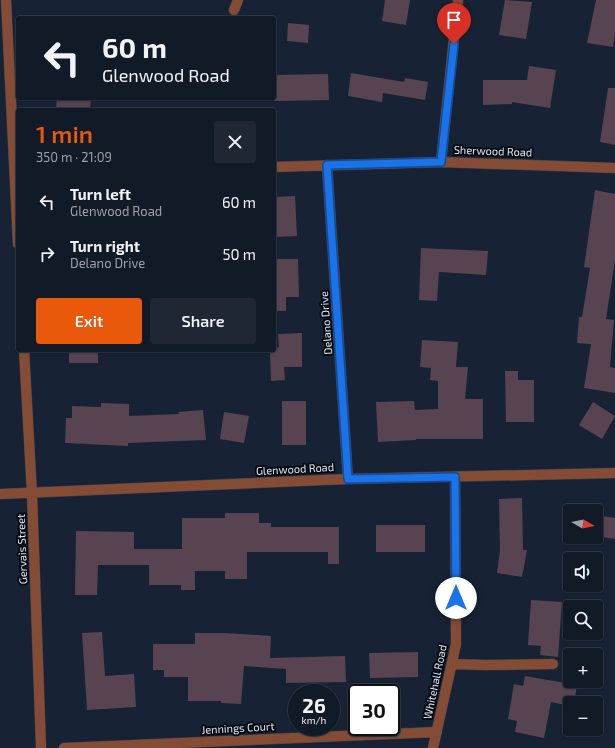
<!DOCTYPE html>
<meta charset="utf-8">
<style>
:root{--surface:#111a27;--page:#1e2733;--text:#f1f3f6;--muted:#9ca1a7;--line:#303844;--accent:#ea580c}
body{margin:0;font-family:"Exo 2",sans-serif;background:var(--page);color:var(--text);height:100vh;display:flex;flex-direction:column;font-size:15px;white-space:nowrap}
*{box-sizing:border-box;margin:0}
p{font-size:13px;color:var(--muted)}
.icon{flex:none;width:22px;height:22px;fill:none;stroke:currentColor;stroke-width:2;stroke-linecap:round;stroke-linejoin:round}
.map{position:relative;flex:1;overflow:hidden}
.drawer{position:absolute;left:16px;top:108px;width:260px;height:244px;display:flex;flex-direction:column;background:var(--surface);border-radius:4px;box-shadow:0 1px 3px #0004,0 0 0 1px var(--line)}
.drawer>*{flex:none}
.hud{position:absolute;left:16px;top:16px;width:260px;height:84px;border-radius:4px;box-shadow:0 1px 3px #0004,0 0 0 1px var(--line);background:#111a27;color:var(--text);overflow:hidden}
.needle{width:26px;rotate:99deg}
.buttons{position:absolute;left:563px;top:504px;display:grid;gap:8px}
.buttons a{display:grid;place-items:center;width:40px;height:40px;border-radius:4px;background:var(--surface);box-shadow:0 1px 3px #0004,0 0 0 1px var(--line);font-size:20px}
.speed{position:absolute;left:288px;top:684px;display:flex;gap:8px;font-size:20px;font-weight:700;text-align:center}
.speed>*{display:grid;place-content:center;width:52px;height:52px;border-radius:50%;background:var(--surface);box-shadow:0 1px 3px #0004,0 0 0 1px var(--line);line-height:1}
.speed small{font-size:10px;font-weight:400}
.speed .limit{border:2px solid #111;border-radius:6px;background:#fff;color:#111}
.pin{position:absolute;display:grid;place-items:center;width:34px;height:34px;color:#fff;margin:-41px -17px;border-radius:50% 50% 50% 0;rotate:-45deg;box-shadow:0 0 4px #0007}
.pin .icon{rotate:45deg}
.me{position:absolute;width:44px;margin:-22px;rotate:0deg;stroke-linejoin:round;filter:drop-shadow(0 0 3px #0008)}
.turn{display:flex;align-items:center;gap:14px;height:84px;padding:0 20px;font-size:18px}
.turn .icon{width:52px;height:52px;stroke-width:2.5}
.turn b{display:block;font-size:28px;line-height:34px}
.round{display:grid;place-items:center;flex:none;width:42px;height:42px;border-radius:4px;background:var(--page)}
.head{display:flex;align-items:center;justify-content:space-between;height:68px;padding:0 20px}
h1{font-size:24px;font-weight:600;line-height:30px;color:var(--accent)}
.primary-button{display:flex;gap:8px;margin-top:auto;padding:8px 20px}
.primary-button a{flex:1;height:46px;border-radius:4px;background:var(--accent);color:#fff;font-size:16px;font-weight:600;line-height:46px;text-align:center}
.primary-button a+a{background:var(--page);color:var(--text)}
ul{padding:0;list-style:none}
li{display:flex;align-items:center;gap:12px;height:52px;padding:0 20px}
li div{flex:1}
li b{display:block;font-size:15px}
li em{font-style:normal}
.map>svg:first-child{display:block}
.building{fill:#584351}
.lines{fill:none;stroke-linecap:round;stroke-linejoin:round}
.minor-casing{stroke:#333e4e;stroke-width:11}
.minor{stroke:#844c35;stroke-width:10}
.route-casing{stroke:#114b97;stroke-width:10}
.route{stroke:#1a73e8;stroke-width:7}
.labels{text-anchor:middle;stroke-width:4;stroke-linejoin:round;paint-order:stroke}
.street-label{font-size:11px;fill:#dee6f1;stroke:#070c14}
</style>
<div class="map">
<svg width="615" height="748" viewBox="0 0 615 748">
<rect width="100%" height="100%" fill="#172334"/>
<path class="building" d="M385 0H410L406 25 382 21Z
M505 0 532 2 526 39 499 35Z
M596 0H615V34L613 47 587 43Z
M288 23 309 25 308 43 287 41Z
M529 66 556 70 550 108 512 102V104L483 105V80H527Z
M351 73 404 82 405 78 428 82 425 100 383 93 382 102 348 96Z
M328 74 329 100 274 101V75Z
M608 88H615V145L600 142Z
M57 98H91L90 110H56Z
M595 190 615 194V260L606 319 614 320 610 367 615 368V393L584 388 591 344 577 343 579 317H582L590 268 584 267Z
M295 196 297 236 274 237V197Z
M421 248 488 251 486 275 439 272 437 301 419 300Z
M275 259H298L299 297H286V311H274Z
M302 333V367H284L285 380 271 381 270 350 279 347 278 334Z
M422 340 458 342 456 367H468L465 399H483V439H416V440L378 442 376 402 414 401 415 410 438 409V381L430 380 431 368 420 367Z
M69 350H98V363H69Z
M505 371H518V380H534V422H506Z
M282 401H306V445H282Z
M593 402 615 416 602 439 579 425Z
M101 403 129 404V416L179 414 178 412 203 410 206 440 128 443V446L65 443 66 418H72V406L101 407Z
M224 412 249 416 244 443 220 439Z
M522 498 523 550H527L522 577 497 573 500 550 499 499Z
M225 513H259V523H271V527H339V564H328V552H247V579H225V571H195V590H181V585H149V565H98L97 595H75L76 531 134 532V549H182V518H225Z
M596 515 615 518V539L596 536Z
M376 525H425V552H376Z
M531 600 562 602 558 657 540 655 541 646 528 645Z
M102 632 105 676 134 674 136 707 87 710 82 633Z
M195 633H226L271 636 270 658 345 656 346 682 286 683V669L244 666 241 704 221 703V701H188V677H164V670H153V644H195Z
M418 652V677L370 678 369 653Z
M525 676 577 685 574 703H570V706L551 702 544 738 515 732 517 721 508 719 514 684 523 686Z"/>
<g class="lines">
<defs>
<path id="minor" d="M6 0 18 244
M234 10 238 0
M441 162 458 0
M327 165 348 479
M274 167 441 162 615 168
M24 350 32 494 41 748
M0 494 348 479 615 473
M452 664 485 665 553 664
M64 748 437 732
M433 748 456 644 455 477"/>
</defs>
<use href="#minor" class="minor-casing"/>
<use href="#minor" class="minor"/>
</g>
<g class="lines">
<defs>
<path id="route" d="M454 44 441 162 327 165 348 479 455 477 456 598"/>
</defs>
<use href="#route" class="route-casing"/>
<use href="#route" class="route"/>
</g>
<g class="labels">
<g class="street-label">
<text transform="translate(493 151) rotate(2)" y="4">Sherwood Road</text>
<text transform="translate(326 323) rotate(-94)" y="4">Delano Drive</text>
<text transform="translate(295 469) rotate(-3)" y="4">Glenwood Road</text>
<text transform="translate(22 549) rotate(-92)" y="4">Gervais Street</text>
<text transform="translate(435 682) rotate(-78)" y="4">Whitehall Road</text>
<text transform="translate(238 728) rotate(-3)" y="4">Jennings Court</text>
</g>
</g>
</svg>
<div class="buttons">
<a><svg class="needle" viewBox="-14 -14 28 28"><path d="M0-13l5 13h-10z" fill="#e53935"/><path d="M0 13l5-13h-10z" fill="#9ca1a7"/></svg></a>
<a><svg class="icon" aria-label="sound" viewBox="0 0 24 24"><path d="M4 9h4l5-4v14l-5-4H4zM17 9q2 3 0 6"/></svg></a>
<a><svg class="icon" aria-label="search" viewBox="0 0 24 24"><circle cx="10" cy="10" r="6"/><path d="M15 15l6 6"/></svg></a>
<a>+</a>
<a>−</a>
</div>
<div class="speed"><div>26<small>km/h</small></div><div class="limit">30</div></div>
<div class="pin" style="left:454px;top:44px;background:#d93025"><svg class="icon" aria-label="arrive" viewBox="0 0 24 24"><path d="M6 21V4h12l-3 4 3 4H6"/></svg></div>
<svg class="me" style="left:456px;top:598px" viewBox="-20 -20 40 40"><circle r="19" fill="#fff"/><path d="M0-13L10 11 0 6-10 11z" fill="#1a73e8"/></svg>
<div class="hud">
<div class="turn"><svg class="icon" aria-label="left" viewBox="0 0 24 24"><path d="M17 20v-9H6M10 6l-5 5 5 5"/></svg><div><b>60 m</b>Glenwood Road</div></div>
</div>
<section class="drawer">
<div class="head"><div><h1>1 min</h1><p>350 m · 21:09</p></div><a class="round"><svg class="icon" aria-label="close" viewBox="0 0 24 24"><path d="M6 6l12 12M18 6L6 18"/></svg></a></div>
<ul>
<li><svg class="icon" aria-label="left" viewBox="0 0 24 24"><path d="M17 20v-9H6M10 6l-5 5 5 5"/></svg><div><b>Turn left</b><p>Glenwood Road</p></div><em>60 m</em></li>
<li><svg class="icon" aria-label="right" viewBox="0 0 24 24"><path d="M7 20v-9h11M14 6l5 5-5 5"/></svg><div><b>Turn right</b><p>Delano Drive</p></div><em>50 m</em></li>
</ul>
<div class="primary-button"><a>Exit</a><a>Share</a></div>
</section>
</div>
